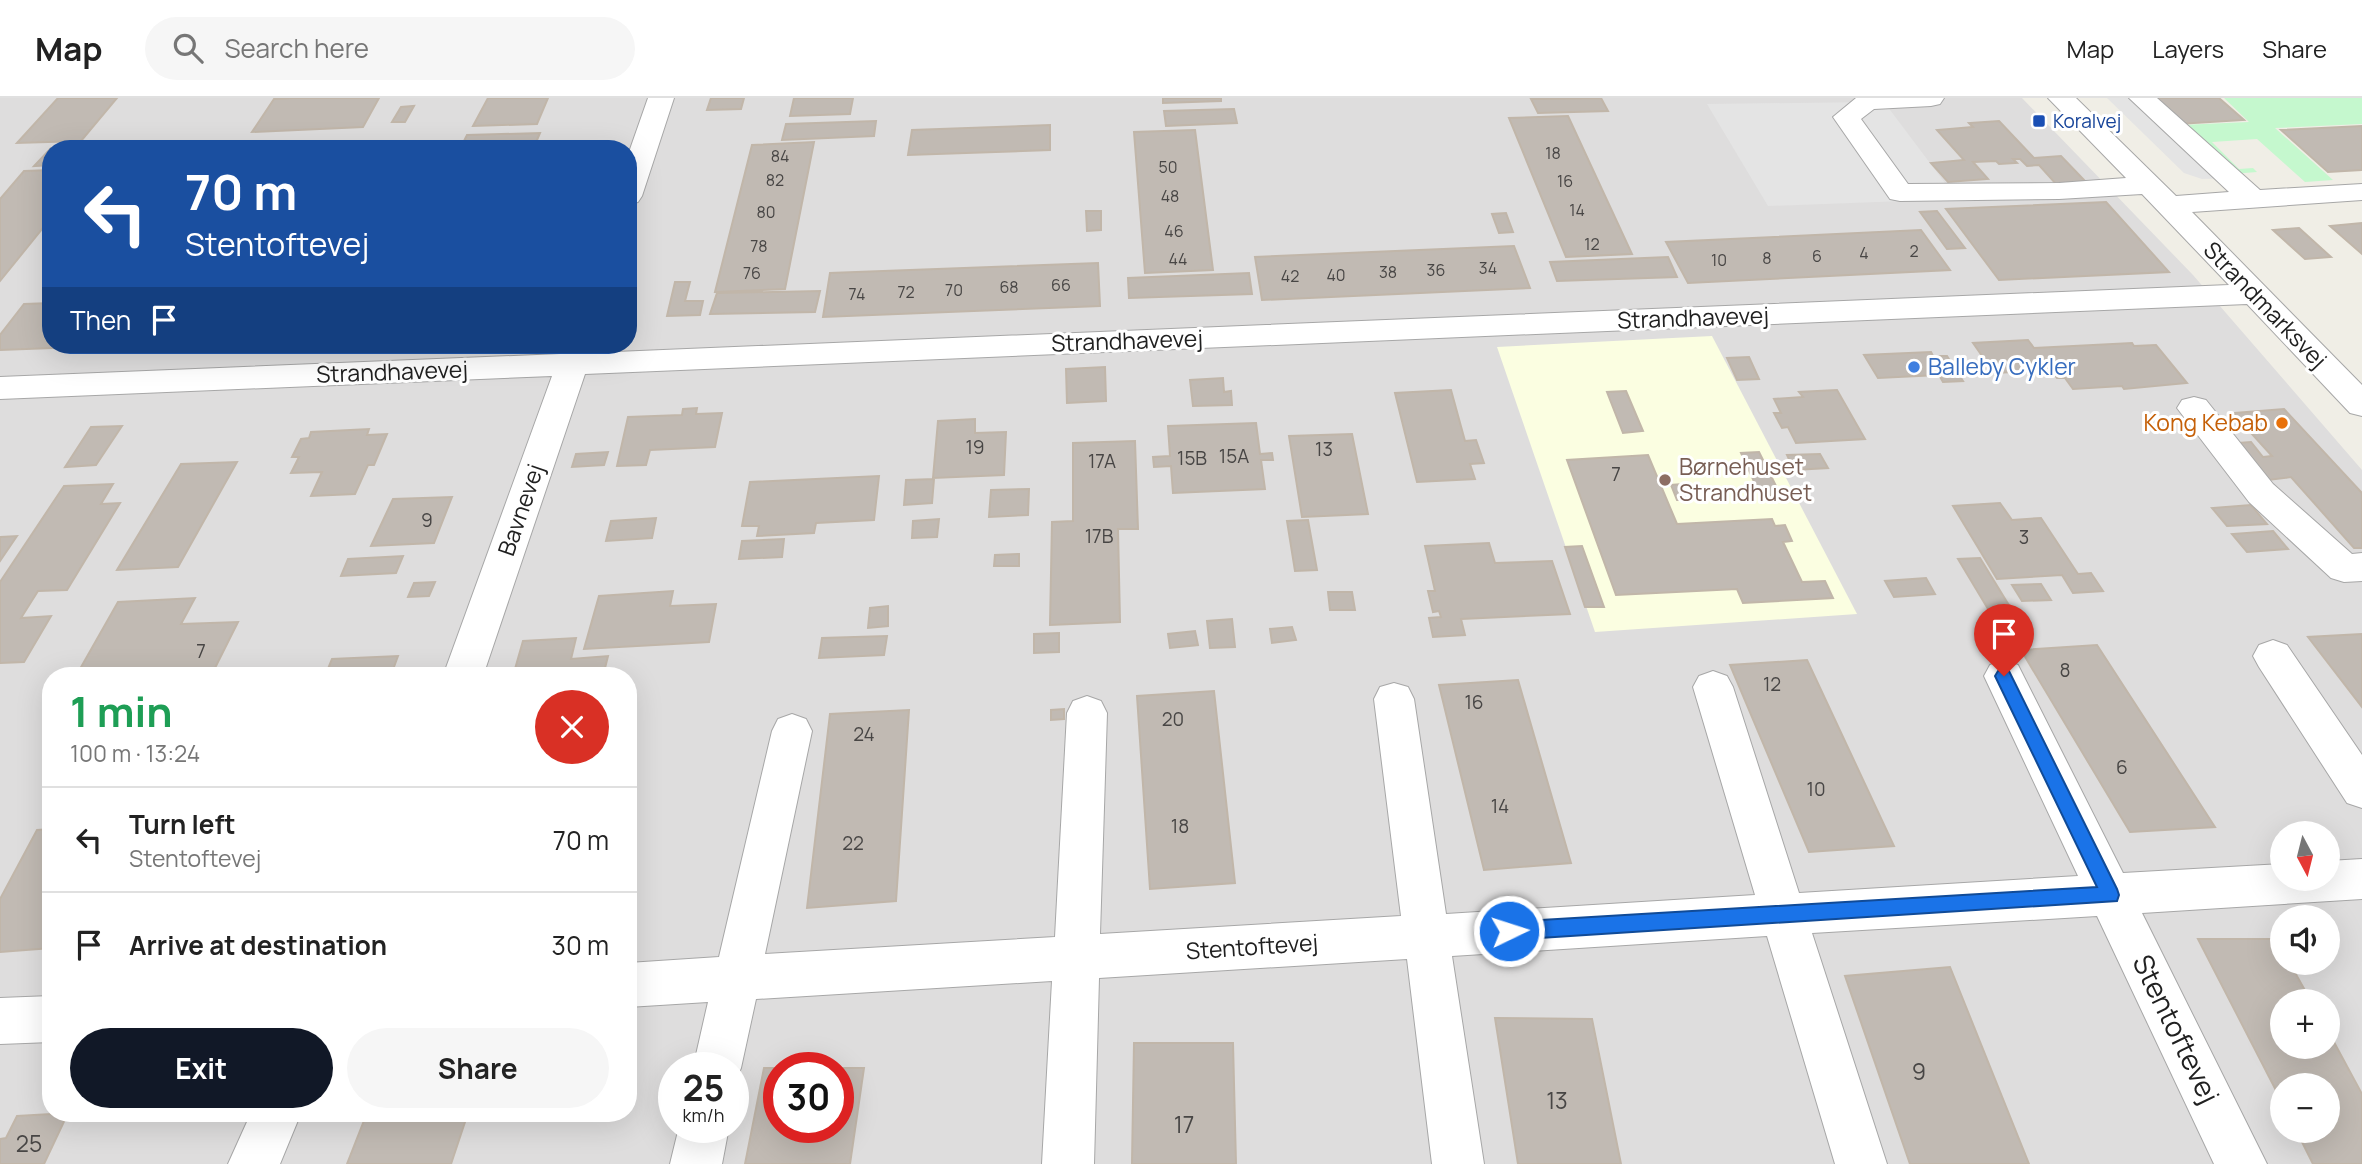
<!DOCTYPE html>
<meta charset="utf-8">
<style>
:root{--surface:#fff;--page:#f6f6f6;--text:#222;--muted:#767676;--line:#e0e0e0;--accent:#111827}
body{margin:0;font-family:Manrope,sans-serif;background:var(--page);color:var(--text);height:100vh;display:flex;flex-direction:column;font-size:26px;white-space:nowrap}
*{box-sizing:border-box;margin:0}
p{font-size:23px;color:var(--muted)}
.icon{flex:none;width:38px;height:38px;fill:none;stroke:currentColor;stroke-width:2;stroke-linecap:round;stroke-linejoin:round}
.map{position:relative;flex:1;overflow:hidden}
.panel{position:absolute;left:42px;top:569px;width:595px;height:455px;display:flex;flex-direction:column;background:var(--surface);border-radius:28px;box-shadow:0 7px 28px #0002}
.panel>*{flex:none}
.hud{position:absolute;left:42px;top:42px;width:595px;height:214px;border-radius:28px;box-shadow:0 7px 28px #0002;background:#1a4fa0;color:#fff;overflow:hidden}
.needle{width:46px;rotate:173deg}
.buttons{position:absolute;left:2270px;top:723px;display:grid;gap:14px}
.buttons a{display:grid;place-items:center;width:70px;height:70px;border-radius:50%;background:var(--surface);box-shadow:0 7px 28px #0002;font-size:35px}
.speed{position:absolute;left:658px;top:954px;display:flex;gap:14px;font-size:35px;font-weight:700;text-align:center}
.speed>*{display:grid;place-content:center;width:91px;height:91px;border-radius:50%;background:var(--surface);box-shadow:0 7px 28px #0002;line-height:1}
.speed small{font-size:18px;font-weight:400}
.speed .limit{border:10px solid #d22;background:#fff;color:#111}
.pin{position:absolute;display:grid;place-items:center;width:60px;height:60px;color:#fff;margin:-72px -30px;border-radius:50% 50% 50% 0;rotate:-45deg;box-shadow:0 0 7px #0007}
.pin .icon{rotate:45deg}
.me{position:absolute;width:77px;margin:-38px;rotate:86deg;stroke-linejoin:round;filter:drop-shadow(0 0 5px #0008)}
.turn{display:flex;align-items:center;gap:24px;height:147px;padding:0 28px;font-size:32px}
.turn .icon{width:91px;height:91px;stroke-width:2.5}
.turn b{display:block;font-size:49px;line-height:60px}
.then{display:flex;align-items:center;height:66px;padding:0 28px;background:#0003;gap:14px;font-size:26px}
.round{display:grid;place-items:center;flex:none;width:74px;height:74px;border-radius:37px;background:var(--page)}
.overview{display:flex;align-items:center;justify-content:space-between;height:119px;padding:0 28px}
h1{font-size:42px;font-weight:700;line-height:52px;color:#1e9e55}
.cta{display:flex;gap:14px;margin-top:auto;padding:14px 28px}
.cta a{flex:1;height:80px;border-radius:42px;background:var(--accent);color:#fff;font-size:28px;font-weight:700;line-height:80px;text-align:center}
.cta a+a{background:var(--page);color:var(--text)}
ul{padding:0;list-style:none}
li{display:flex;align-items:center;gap:21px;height:105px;padding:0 28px;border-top:2px solid var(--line)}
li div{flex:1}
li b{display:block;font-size:26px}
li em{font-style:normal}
header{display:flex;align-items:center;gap:42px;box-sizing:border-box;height:98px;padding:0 35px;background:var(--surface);border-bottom:2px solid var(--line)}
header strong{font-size:33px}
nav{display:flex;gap:38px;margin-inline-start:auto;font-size:24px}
.search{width:490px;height:63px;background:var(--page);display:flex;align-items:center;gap:18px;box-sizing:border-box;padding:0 24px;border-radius:38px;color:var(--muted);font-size:26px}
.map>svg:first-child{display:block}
.residential{fill:#dedddd;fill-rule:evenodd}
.education{fill:#fbfee1}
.park{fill:#c5f8ce}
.parking{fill:#e4e4e4}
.building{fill:#c1bab3;stroke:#c1b6a9;stroke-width:2}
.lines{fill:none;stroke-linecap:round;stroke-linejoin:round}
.minor-casing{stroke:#a7a7a7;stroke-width:2}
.minor{fill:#fff;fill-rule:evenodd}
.route{fill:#1a73e8;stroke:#114b97;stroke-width:2}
.transit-dot{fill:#1a4fb4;stroke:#fff;stroke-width:2.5}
.shop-dot{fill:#3f7fe0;stroke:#fff;stroke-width:2.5}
.food-dot{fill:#e8710a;stroke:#fff;stroke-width:2.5}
.education-dot{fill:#8d6e63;stroke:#fff;stroke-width:2.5}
.labels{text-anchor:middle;stroke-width:6;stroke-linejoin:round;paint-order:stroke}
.far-number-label{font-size:16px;fill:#484645}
.far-transit-label{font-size:19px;fill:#164399;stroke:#fff;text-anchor:start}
.number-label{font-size:19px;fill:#484645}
.street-label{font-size:23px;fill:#202020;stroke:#fff}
.shop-label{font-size:23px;fill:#366cbe;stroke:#fff;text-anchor:start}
.food-label{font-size:23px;fill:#c56008;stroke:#fff;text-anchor:end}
.education-label{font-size:23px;fill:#785e54;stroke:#fff;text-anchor:start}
.near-number-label{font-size:23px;fill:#484645}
.near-street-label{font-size:28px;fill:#202020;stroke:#fff}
</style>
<header>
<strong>Map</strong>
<div class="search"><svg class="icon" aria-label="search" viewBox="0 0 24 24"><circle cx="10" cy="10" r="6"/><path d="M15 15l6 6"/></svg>Search here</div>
<nav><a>Map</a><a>Layers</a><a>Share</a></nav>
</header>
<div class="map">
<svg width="2362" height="1066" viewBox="0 0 2362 1066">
<rect width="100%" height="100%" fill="#f0eee6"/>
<path class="residential" d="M0 0H2022L2193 177 2362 372V1066H0ZM51 51H628V247H51ZM51 578H628V1015H51ZM2282 735H2328V780H2282ZM2282 819H2328V864H2282ZM2282 903H2328V948H2282ZM674 970H733V1029H674ZM779 970H838V1029H779ZM2282 987H2328V1032H2282Z"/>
<path class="education" d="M1712 238 1857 516 1595 534 1497 249Z"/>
<path class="park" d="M2224 0H2362V26L2275 30 2333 82 2305 84 2257 41 2212 44 2239 71 2253 70 2257 74 2232 76 2181 27 2249 24Z"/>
<path class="parking" d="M1881 0 1957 101 1768 108 1707 6 1872 4Z
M2107 0H2149L2233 80 2202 81 2184 75Z"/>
<path class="building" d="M58 0H117L81 43 17 45Z
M292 0H379L363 29 252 34 274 1Z
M488 0H548L537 26 473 28Z
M711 0H744L741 11 707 12Z
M794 0H853L850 16 790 18Z
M1163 0H1221V3L1163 5Z
M1601 0 1608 13 1538 15 1531 1Z
M2151 0H2219L2244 22 2178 26Z
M414 8 405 24H392L401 9Z
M1234 11 1237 25 1166 28 1164 13Z
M1568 18 1632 156 1566 159 1509 20Z
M876 23 874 38 782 42 786 26Z
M1999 23 2034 60 2061 58 2085 83 2056 86 2039 67 2027 68 2020 61H2013L2017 65 1999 66 1996 63 1973 64 1988 81 1948 84 1931 65 1964 62 1937 32 1973 29 1969 25Z
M1050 27V52L908 57 912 32Z
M2362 28V72L2328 74 2281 32Z
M1195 32 1213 172 1145 175 1134 34Z
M540 35 534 49 460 51 467 37Z
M814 44 785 191 715 194 752 47Z
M50 51 51 67 34 68Z
M51 72V120L0 183V101L24 73Z
M2106 104 2169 174 1999 182 1946 111Z
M1086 113H1101V132L1087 133Z
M1937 113 1965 150 1947 151 1920 114Z
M1506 115 1513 134 1499 135 1492 116Z
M2362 125V156L2330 128Z
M2299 130 2331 159 2305 161 2273 132Z
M1921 132 1950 172 1688 185 1666 144Z
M1514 148 1530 190 1262 202 1255 159Z
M1668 159 1677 179 1557 183 1550 164Z
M1098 165 1100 208 823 219 830 175Z
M1249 175 1252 196 1129 200 1128 180Z
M675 184H690L685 203H703L700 217 667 218Z
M820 193 815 214 710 216 717 195Z
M51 205V247H132L0 252V237L24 206Z
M2028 242 2034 250 2132 245 2134 248 2156 247 2187 285 2124 291 2122 288 2073 291 2065 280H2057L2051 272 1994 275 1973 245Z
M1931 254 1933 258H1947L1963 283 1943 284 1939 277 1878 280 1864 257Z
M1749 259 1759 281 1737 282 1727 260Z
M1105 269 1106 303 1067 305 1066 271Z
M1223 280 1224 294 1231 293 1232 307 1193 308 1190 282Z
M1451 292 1465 343 1476 342 1484 365 1470 366 1475 381 1417 384 1395 295Z
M1837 292 1865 341 1796 345 1788 329 1782 330 1774 315H1781L1774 301 1803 299 1799 294Z
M1626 293 1643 333 1623 335 1607 294Z
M697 310 696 316 722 315 715 349 650 352 646 367 617 368 628 319 682 317 683 311Z
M2284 311 2362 395V450H2354L2291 379 2268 382 2236 345 2251 344 2263 359 2272 358 2233 315Z
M975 321V335L1006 334 1004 377 933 380 938 323Z
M1256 325 1260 356 1272 355 1273 362H1261L1265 391 1173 395 1171 368 1154 369 1153 359 1170 358 1168 328Z
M122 328 96 367 65 369 91 329Z
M369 331 367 337 387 336 374 367H368L355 396 311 398 322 374 291 375 299 359H292L301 341 309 340 311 334Z
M1352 336 1368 416 1302 419 1289 338Z
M1135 343 1138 431H1118L1120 524 1050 527 1052 424 1073 423V345Z
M608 354 604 367 572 369 576 356Z
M1759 354 1781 398 1761 399 1741 355Z
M1820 356 1828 370 1794 372 1787 357Z
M1648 357 1677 426 1772 421 1775 428 1785 427 1792 443 1783 444 1802 484 1825 483 1833 500 1743 505 1737 491 1616 497 1567 362Z
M237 364 178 469 117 472 181 366Z
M879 378 874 422 816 425 814 435 757 438 759 428H742L750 384Z
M934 381 932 405 904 407 906 382Z
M113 386 101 406 120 405 67 492 38 493 21 520 51 518 24 564 0 565V484L64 388Z
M1683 386 1689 402H1677L1671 387Z
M1029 391 1028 417 989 419 991 392Z
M452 399 434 445 371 448 393 401Z
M2000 405 2012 422 2041 420 2078 476 2091 475 2103 493 2073 495 2062 477 1997 481 1953 408Z
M2251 407 2267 426 2227 428 2212 410Z
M656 420 652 440 606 443 611 423Z
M939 421 937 439 912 440 913 423Z
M1308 422 1317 472 1295 473 1287 423Z
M2273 433 2288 451 2247 454 2232 436Z
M17 438 0 463V439Z
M784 441 782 459 739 461 742 443Z
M1489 445 1495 465 1552 463 1570 516 1461 521 1465 537 1433 539 1429 520 1441 519 1439 513 1433 514 1428 493H1435L1425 448Z
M1582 448 1604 509H1585L1565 449Z
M1019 456V468H994L995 457Z
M403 458 396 475 341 478 348 461Z
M1980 460 2010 509 1988 511 1958 461Z
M1926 480 1935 496 1894 499 1885 483Z
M435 484 429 498 408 499 414 485Z
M2041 486 2051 502 2022 503 2012 487Z
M673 493 670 508 716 506 709 544 584 551 599 498Z
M1328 494H1352L1355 512H1330Z
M195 500 181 526 238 524 211 578H76L118 504Z
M888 508V528L868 530 870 510Z
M1232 521 1235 549 1210 550 1207 523Z
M1292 529 1296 542 1272 545 1270 531Z
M1195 533 1198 547 1170 550 1168 536Z
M1059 535V554L1034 555V536Z
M2362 536V609L2308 539Z
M887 538 884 557 819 560 822 540Z
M576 540 571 561 608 558 603 578H513L523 543Z
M2097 547 2215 729 2130 734 2021 552Z
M398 558 391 577 325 578 332 561Z
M1807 562 1894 748 1809 754 1730 567Z
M1518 582 1571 765 1484 772 1439 587Z
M1214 593 1235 785 1150 791 1137 598Z
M1064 611V621L1051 622V612Z
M909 612 896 803 807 810 830 616Z
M51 731V850L0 854V801L37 732Z
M2198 841H2277L2282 851V864H2289L2311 903H2282V948H2328V933L2362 996V1066H2313L2296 1032H2328V987H2282V1004Z
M1950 869 2029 1066H1910L1845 878Z
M1495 920 1592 921 1621 1066H1518Z
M1134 945H1233L1236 1066H1132Z
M764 970H779V1029H838V970H864L850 1066H745Z
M68 1015 44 1066H0V1041L6 1040 17 1018Z
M367 1015H468L451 1066H347Z"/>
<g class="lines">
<defs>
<path id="minor" d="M648 0H674L642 98 638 104 628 106V57Z
M1856 0H1944L1940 6 1931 8 1874 11 1861 21 1908 86 2059 85 2126 80 2048 0H2076L2176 98 2229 94 2129 0H2157L2260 92 2362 86V102L2192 114 2362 287V318L2350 315 2247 206 585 276 483 578H443L552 278 0 301V279L560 256 563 247H595L592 255 2229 187 2142 96 2059 101 1900 103 1890 101 1833 19Z
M2194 299 2206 302 2273 386 2352 456 2362 455V483L2344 484 2331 480 2249 404 2177 310 2182 302Z
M2273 542 2287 547 2362 657V710L2347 705 2259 569 2253 558 2259 547Z
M2004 562 2018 567 2123 775 2282 766V780H2328V763L2362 761V801L2142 815 2267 1066H2214L2097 818 1812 835 1887 1066H1835L1767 838 1452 858 1484 1066H1432L1407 861 1099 880 1094 1066H1042L1052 883 756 901 741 970 733 988V970H693L708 904 628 909V865L719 859 772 633 778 621 792 616 806 621 812 633 765 856 1055 839 1067 615 1073 603 1087 598 1101 603 1107 615 1100 836 1401 818 1374 601 1380 589 1394 585 1408 589 1414 601 1446 816 1755 797 1693 589 1699 578 1713 573 1727 578 1733 589 1799 795 2078 778 1984 578 1990 567Z
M51 898V944L0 946V900Z
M251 1015H301L280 1066H228Z
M679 1029H729L722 1066H670Z"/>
</defs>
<use href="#minor" class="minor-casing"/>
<use href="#minor" class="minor"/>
</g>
<path class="route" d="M2004 571 2009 573 2117 791 2119 797 2117 803 1509 842 1502 839 1500 833 1502 827 1509 824 2097 789 1995 578 1998 573Z"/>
<rect class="transit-dot" x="2032" y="16" width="14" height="14" rx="3.5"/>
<circle class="shop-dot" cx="1914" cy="269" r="7"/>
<circle class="food-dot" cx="2282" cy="325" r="7"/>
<circle class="education-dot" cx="1665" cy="382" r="7"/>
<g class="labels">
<g class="far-number-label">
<text x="1553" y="61">18</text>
<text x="780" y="64">84</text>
<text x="1168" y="75">50</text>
<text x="775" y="88">82</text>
<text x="1565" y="89">16</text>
<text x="1170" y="104">48</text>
<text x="1577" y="118">14</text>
<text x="766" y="120">80</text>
<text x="1174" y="139">46</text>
<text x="1592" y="152">12</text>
<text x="759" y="154">78</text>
<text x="1914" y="159">2</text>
<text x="1864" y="161">4</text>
<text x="1817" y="164">6</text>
<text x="1767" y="166">8</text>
<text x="1178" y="167">44</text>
<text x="1719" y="168">10</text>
<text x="1488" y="176">34</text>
<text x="1436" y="178">36</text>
<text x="1388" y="180">38</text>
<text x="752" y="181">76</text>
<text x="1336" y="183">40</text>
<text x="1290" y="184">42</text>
<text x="1061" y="193">66</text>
<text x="1009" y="195">68</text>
<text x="954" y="198">70</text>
<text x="906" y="200">72</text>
<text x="857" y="202">74</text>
</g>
<g class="far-transit-label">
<text x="2053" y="30">Koralvej</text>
</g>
<g class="number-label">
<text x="975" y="356">19</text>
<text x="1324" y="358">13</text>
<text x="1234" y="365">15A</text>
<text x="1192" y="367">15B</text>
<text x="1102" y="370">17A</text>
<text x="1616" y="383">7</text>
<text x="427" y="429">9</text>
<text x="1099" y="445">17B</text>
<text x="2024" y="446">3</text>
<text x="201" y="560">7</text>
<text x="2065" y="579">8</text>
<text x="1772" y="593">12</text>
<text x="1474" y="611">16</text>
<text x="1173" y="628">20</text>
<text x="864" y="643">24</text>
<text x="2122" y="676">6</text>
<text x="1816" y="698">10</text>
<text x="1500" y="715">14</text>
<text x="1180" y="735">18</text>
<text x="853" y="752">22</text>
</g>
<g class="street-label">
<text transform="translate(2265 207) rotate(46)" y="8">Strandmarksvej</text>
<text transform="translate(1693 220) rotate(-2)" y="8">Strandhavevej</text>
<text transform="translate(1127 243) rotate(-2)" y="8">Strandhavevej</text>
<text transform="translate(392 274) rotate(-2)" y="8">Strandhavevej</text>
<text transform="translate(521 412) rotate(-71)" y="8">Bavnevej</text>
<text transform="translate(1252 849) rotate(-4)" y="8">Stentoftevej</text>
</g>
<g class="shop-label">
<text x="1928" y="277">Balleby Cykler</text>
</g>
<g class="food-label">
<text x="2268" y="333">Kong Kebab</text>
</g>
<g class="education-label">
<text x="1679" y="377">Børnehuset<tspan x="1679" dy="26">Strandhuset</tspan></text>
</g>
<g class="near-number-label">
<text x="1919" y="982">9</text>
<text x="1557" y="1011">13</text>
<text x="1184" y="1035">17</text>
<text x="29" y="1054">25</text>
</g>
<g class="near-street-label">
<text transform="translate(2176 931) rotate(64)" y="10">Stentoftevej</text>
</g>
</g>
</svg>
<div class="buttons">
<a><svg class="needle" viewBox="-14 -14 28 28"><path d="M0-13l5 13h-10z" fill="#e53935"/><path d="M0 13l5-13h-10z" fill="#767676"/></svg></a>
<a><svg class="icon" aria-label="sound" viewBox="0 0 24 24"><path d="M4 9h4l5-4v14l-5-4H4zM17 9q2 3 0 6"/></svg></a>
<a>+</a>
<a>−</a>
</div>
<div class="speed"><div>25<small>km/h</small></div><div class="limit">30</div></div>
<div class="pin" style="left:2004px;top:578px;background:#d93025"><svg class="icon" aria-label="arrive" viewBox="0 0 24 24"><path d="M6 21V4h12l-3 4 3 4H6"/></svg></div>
<svg class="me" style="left:1509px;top:833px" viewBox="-20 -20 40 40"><circle r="17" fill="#1a73e8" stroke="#fff" stroke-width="3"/><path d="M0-11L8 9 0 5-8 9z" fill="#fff"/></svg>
<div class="hud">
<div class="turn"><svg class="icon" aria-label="left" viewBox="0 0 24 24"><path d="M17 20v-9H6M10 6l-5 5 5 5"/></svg><div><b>70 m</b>Stentoftevej</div></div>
<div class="then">Then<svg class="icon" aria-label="arrive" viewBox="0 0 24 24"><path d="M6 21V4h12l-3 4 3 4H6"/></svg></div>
</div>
<section class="panel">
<div class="overview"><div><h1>1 min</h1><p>100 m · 13:24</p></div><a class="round" style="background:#d93025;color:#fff"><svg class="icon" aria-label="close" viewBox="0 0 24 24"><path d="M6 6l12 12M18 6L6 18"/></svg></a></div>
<ul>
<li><svg class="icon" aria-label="left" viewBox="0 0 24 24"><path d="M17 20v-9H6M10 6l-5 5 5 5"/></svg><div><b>Turn left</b><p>Stentoftevej</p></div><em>70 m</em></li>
<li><svg class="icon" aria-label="arrive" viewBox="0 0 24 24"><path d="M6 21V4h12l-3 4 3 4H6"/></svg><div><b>Arrive at destination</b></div><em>30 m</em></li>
</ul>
<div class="cta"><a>Exit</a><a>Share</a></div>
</section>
</div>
